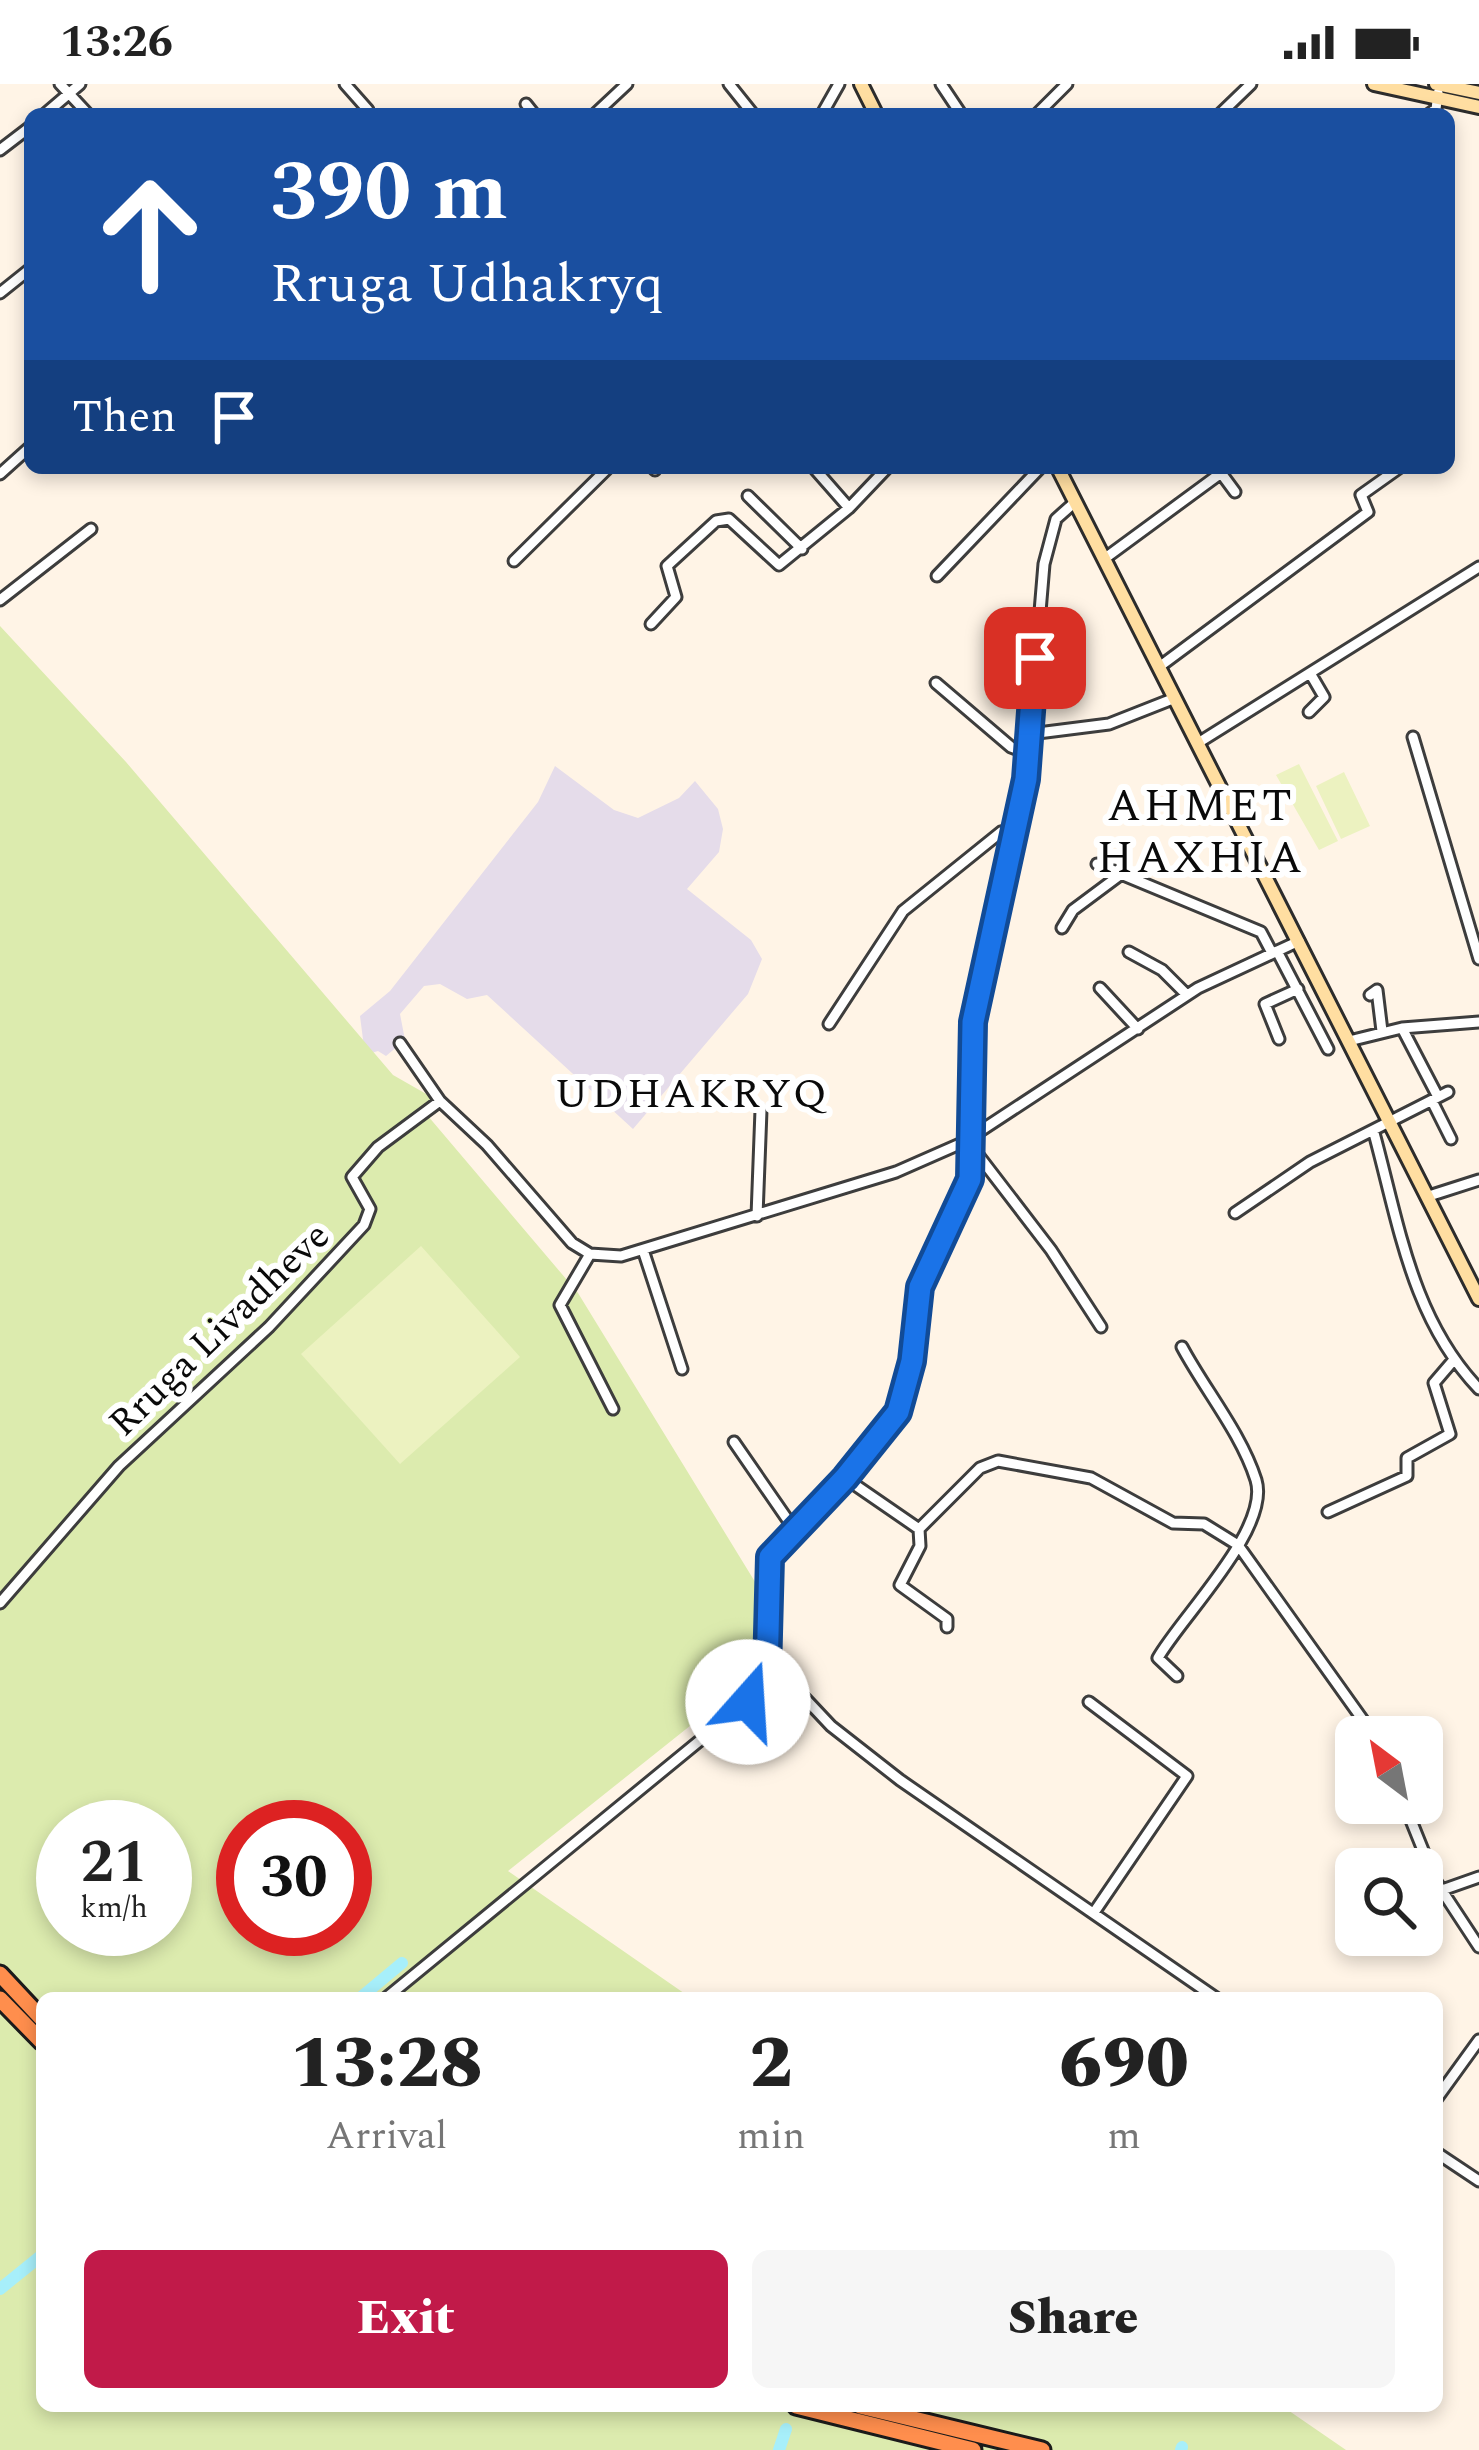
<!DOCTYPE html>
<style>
:root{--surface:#fff;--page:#f6f6f6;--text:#222;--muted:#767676;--accent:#c11a49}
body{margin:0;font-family:Spectral,serif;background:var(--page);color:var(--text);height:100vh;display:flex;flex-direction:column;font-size:45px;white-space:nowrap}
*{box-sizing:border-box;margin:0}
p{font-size:39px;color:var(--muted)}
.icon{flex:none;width:66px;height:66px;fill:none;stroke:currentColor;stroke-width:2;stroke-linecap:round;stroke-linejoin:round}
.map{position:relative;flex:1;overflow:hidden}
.sheet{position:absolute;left:36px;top:1908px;width:1407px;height:420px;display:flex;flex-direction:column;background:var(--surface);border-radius:18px;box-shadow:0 6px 18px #0003}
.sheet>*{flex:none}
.hud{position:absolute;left:24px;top:24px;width:1431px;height:366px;border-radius:18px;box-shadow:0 6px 18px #0003;background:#1a4fa0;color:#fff;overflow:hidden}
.needle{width:78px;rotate:328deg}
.buttons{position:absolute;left:1335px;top:1632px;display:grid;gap:24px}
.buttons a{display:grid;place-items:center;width:108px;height:108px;border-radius:18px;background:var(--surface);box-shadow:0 6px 18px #0003;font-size:60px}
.speed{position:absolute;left:36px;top:1716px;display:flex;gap:24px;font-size:60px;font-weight:700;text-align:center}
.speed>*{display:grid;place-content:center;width:156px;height:156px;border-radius:50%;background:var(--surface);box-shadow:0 6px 18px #0003;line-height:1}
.speed small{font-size:30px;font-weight:400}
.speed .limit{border:18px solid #d22;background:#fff;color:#111}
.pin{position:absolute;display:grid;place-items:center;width:102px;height:102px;color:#fff;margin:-51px;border-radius:24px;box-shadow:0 6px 18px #0006}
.me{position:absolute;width:132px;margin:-66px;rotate:19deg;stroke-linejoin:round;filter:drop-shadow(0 0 9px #0008)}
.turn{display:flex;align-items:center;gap:42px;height:252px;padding:0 48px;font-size:54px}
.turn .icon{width:156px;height:156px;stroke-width:2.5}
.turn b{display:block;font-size:84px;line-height:102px}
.then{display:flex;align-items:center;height:114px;padding:0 48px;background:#0003;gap:24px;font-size:45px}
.eta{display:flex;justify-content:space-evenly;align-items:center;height:204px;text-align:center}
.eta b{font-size:72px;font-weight:800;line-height:84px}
.action{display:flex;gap:24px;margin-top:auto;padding:24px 48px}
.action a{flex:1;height:138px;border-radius:18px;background:var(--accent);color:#fff;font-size:48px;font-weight:800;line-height:138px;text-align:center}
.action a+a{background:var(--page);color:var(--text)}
.status{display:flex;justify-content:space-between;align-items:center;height:84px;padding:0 60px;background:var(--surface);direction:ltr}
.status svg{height:33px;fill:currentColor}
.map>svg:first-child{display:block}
.industrial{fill:#e5dcea}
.green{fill:#dcebae;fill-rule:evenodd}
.pitch{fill:#ecf2c0}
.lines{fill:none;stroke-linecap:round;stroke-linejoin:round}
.canal{stroke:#a7effa;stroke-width:12}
.minor-casing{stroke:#3d3d3d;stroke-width:15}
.secondary-casing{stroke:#2c2c2c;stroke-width:18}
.trunk-casing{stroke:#1b1b1b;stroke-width:21}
.minor{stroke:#fff;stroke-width:9}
.secondary{stroke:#ffdea1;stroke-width:12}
.trunk{stroke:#ff8e4d;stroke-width:15}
.route-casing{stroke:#114b97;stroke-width:30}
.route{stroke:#1a73e8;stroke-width:21}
.labels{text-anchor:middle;stroke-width:12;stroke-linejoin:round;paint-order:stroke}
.street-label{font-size:39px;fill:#0a0a0a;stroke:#fff}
.neighbourhood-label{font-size:42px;letter-spacing:3px;fill:#0a0a0a;stroke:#fff}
.quarter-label{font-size:45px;letter-spacing:3px;fill:#0a0a0a;stroke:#fff}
</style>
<div class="status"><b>13:26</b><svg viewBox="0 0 49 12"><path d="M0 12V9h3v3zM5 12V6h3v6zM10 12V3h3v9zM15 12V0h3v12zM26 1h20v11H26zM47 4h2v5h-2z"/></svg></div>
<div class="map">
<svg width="1479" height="2366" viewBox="0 0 1479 2366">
<rect width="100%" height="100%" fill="#fff4e6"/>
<path class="industrial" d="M555 682 614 726 638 734 679 714 695 697 718 725 723 745 719 768 687 805 751 856 762 875 748 910 633 1045 487 911 467 915 440 900 424 902 400 930 405 956 386 972 378 967 365 971 360 932 390 907 538 718Z"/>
<path class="green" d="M0 542 126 678 393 991 435 1015 422 1025 578 1209 779 1537 720 1618 508 1787 691 1914H42V2322H1282L1346 2366H0ZM63 1743H165V1845H63ZM243 1743H345V1845H243Z"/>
<path class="pitch" d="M1299 680 1338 757 1319 766 1276 691Z
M1344 688 1370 742 1341 755 1316 702Z
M421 1162 520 1273 400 1380 301 1270Z"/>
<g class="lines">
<path class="canal" d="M360 1914 402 1879
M0 2205 42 2171
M779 2366 786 2345
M1181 2366 1182 2363"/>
<defs>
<path id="minor" d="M60 0 88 30
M345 0 368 26
M729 0 753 30
M941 0 961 30
M526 20 534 30
M45 30 80 0
M595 30 627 0
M822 30 839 0
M1037 30 1067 0
M1220 30 1251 0
M1429 30 1436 25 1438 9
M0 66 30 43
M0 209 30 185
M653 384 655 386
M814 384 849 424
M0 390 30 363
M748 412 802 465
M1104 475 1221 389 1235 408
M514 477 608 384
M937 492 1040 384
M0 516 91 445
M651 540 676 513 667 482 716 437 729 435 779 481 849 424 887 384
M1159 583 1368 428 1361 411 1399 384
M936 599 1011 663 1029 670
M1309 628 1324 613 1310 589
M1030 650 1109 640 1175 614
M1413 653 1479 875
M1198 659 1479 483
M1097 780 1261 848 1272 869
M1062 844 1073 826 1120 791
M1277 867 1328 965
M1129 868 1162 886 1187 911
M1100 904 1138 945
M1370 911 1377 906 1382 947
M829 940 903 827 1001 748 1013 746
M1402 944 1438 1013
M1279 955 1265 920 1298 905
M1349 957 1402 944 1479 938
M400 959 440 1017 487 1061 572 1159 590 1170 621 1172 896 1088 962 1059 1198 904 1299 857
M1432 1017 1451 1055
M1374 1049C1399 1141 1412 1235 1479 1305
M972 1063 1051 1166 1101 1243
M1429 1112 1479 1096
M1235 1129 1310 1078 1448 1008
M757 1132 761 1026
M644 1169 682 1285
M590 1170 560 1221 613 1325
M734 1358 794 1445
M845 1394 919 1445 980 1384 998 1377 1091 1394 1173 1439 1204 1440 1238 1461 1375 1653
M1328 1428 1407 1392V1374L1450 1350 1434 1299 1452 1278
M919 1445 920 1462 900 1501 947 1535V1543
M0 1519 119 1382 269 1243 364 1141 370 1125 352 1093 378 1063 440 1017
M769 1576 831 1642 900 1696 1216 1914
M1177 1592 1158 1574C1181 1533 1271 1445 1256 1396 1241 1349 1205 1306 1182 1263
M1089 1618 1187 1692 1095 1827
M1404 1719 1435 1796 1479 1863
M1445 1805 1479 1793
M386 1914 748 1617 767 1588 769 1473 845 1394 898 1328 912 1277 920 1203 970 1095 973 938 1026 695 1044 480 1056 435 1075 418
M1437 2014 1479 1956
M1437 2069 1479 2097"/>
<path id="secondary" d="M861 0 876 30
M1374 0 1479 23
M1436 0 1479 9
M1058 384 1479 1215"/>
<path id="trunk" d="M0 1890 42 1935
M0 1915 42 1958
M796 2322 973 2366
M860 2322 1042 2366"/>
</defs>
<use href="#minor" class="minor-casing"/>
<use href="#secondary" class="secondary-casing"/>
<use href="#trunk" class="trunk-casing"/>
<use href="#minor" class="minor"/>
<use href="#secondary" class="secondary"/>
<use href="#trunk" class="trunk"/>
</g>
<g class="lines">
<defs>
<path id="route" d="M748 1618 767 1588 770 1473 845 1394 898 1328 912 1277 920 1203 970 1095 973 938 1026 695 1035 574"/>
</defs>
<use href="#route" class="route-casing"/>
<use href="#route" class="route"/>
</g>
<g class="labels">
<g class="street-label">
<text transform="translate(218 1244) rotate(-44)" y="14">Rruga Livadheve</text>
</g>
<g class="neighbourhood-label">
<text x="692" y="1023">UDHAKRYQ</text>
</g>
<g class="quarter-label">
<text x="1201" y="736">AHMET<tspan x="1201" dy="52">HAXHIA</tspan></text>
</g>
</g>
</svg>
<div class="buttons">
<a><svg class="needle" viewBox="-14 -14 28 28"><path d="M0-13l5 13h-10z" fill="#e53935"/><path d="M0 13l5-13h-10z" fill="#767676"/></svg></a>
<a><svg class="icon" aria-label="search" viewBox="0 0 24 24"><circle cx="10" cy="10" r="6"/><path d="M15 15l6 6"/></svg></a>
</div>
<div class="speed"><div>21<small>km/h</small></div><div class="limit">30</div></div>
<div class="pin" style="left:1035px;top:574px;background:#d93025"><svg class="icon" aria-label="arrive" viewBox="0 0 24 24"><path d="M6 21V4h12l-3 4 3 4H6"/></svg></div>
<svg class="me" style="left:748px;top:1618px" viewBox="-20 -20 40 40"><circle r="19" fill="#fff"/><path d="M0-13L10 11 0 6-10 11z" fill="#1a73e8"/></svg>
<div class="hud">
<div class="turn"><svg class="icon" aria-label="ahead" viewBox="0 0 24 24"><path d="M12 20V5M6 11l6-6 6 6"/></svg><div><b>390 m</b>Rruga Udhakryq</div></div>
<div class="then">Then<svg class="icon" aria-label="arrive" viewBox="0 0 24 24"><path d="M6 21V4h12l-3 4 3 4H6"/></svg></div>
</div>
<section class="sheet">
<div class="eta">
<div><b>13:28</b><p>Arrival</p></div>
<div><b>2</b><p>min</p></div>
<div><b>690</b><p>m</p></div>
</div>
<div class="action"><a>Exit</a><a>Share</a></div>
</section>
</div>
